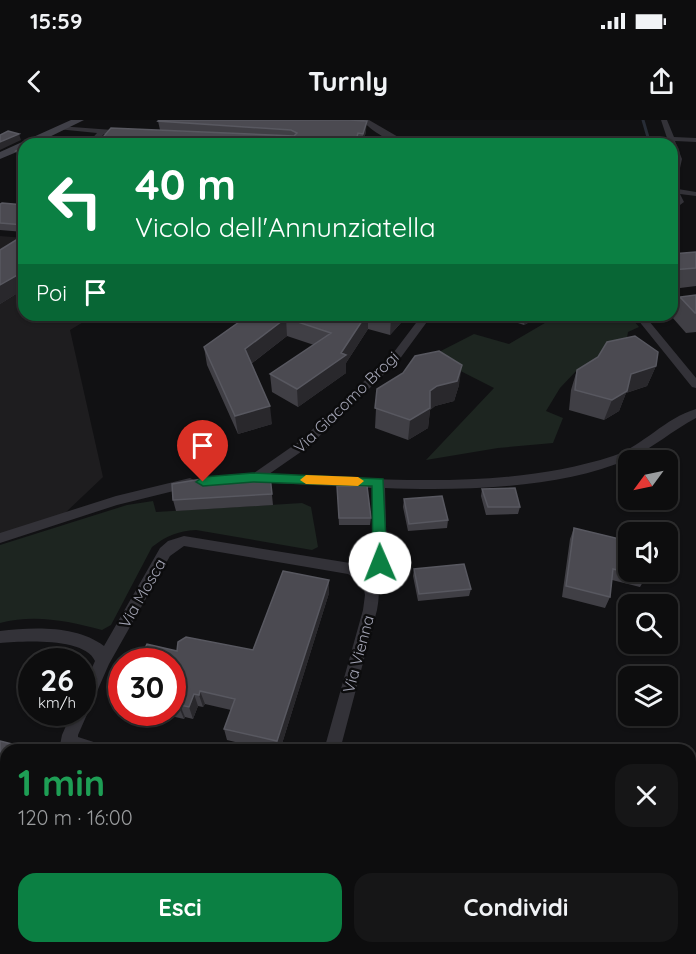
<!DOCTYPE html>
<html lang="it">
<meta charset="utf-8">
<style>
:root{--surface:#0d0d0e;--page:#161617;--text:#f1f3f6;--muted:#9a9c9e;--line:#2d2d2e;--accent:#0b8043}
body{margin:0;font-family:Quicksand,sans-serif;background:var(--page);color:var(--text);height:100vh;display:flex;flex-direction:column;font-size:22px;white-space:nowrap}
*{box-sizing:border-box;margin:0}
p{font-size:20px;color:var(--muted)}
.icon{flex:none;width:33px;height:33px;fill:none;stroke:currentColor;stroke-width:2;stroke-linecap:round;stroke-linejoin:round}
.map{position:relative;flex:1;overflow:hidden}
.drawer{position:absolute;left:0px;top:624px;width:696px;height:210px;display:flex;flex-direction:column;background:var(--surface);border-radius:18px 18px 0 0;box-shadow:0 2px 4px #0004,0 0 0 2px var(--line)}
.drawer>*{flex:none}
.top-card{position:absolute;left:18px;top:18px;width:660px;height:183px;border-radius:18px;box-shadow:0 2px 4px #0004,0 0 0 2px var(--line);background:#0b8043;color:#fff;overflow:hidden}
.needle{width:39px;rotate:237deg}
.tools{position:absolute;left:618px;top:330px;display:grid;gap:12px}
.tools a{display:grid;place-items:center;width:60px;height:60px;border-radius:12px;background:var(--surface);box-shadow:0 2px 4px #0004,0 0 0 2px var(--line);font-size:30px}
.speed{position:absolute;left:18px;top:528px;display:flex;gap:12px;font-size:30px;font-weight:700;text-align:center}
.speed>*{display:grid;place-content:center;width:78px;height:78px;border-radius:50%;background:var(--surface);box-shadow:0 2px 4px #0004,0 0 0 2px var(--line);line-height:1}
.speed small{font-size:15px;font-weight:400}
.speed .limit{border:9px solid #d22;background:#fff;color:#111}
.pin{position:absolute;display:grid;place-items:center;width:51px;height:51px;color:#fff;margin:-62px -26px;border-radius:50% 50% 50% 0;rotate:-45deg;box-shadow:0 0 6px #0007}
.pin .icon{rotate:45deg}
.me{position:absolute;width:66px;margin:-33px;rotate:359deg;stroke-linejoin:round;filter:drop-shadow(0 0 4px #0008)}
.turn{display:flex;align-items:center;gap:21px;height:126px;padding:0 18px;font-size:27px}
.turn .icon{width:78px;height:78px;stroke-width:2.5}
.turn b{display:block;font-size:42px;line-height:51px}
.then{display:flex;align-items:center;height:57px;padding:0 18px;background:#0003;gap:12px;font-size:22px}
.round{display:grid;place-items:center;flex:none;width:63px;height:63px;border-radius:18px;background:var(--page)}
.head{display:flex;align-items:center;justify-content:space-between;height:102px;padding:0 18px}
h1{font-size:36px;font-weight:700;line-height:45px;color:#1e9e55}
.cta{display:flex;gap:12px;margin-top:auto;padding:12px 18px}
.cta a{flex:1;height:69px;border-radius:18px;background:var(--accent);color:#fff;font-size:24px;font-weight:700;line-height:69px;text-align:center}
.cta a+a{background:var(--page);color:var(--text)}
.status{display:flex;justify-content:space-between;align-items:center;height:42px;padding:0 30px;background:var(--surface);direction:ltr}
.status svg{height:16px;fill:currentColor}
header{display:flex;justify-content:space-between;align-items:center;height:78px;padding:0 18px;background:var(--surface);font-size:27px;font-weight:700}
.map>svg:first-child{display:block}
.built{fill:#1e1d1f}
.green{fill:#1d2520}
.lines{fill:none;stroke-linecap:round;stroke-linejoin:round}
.stream{stroke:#272c36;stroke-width:3}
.street{fill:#333238;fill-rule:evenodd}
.secondary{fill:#404048;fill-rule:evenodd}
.wall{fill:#403f45}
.shaded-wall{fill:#29282c}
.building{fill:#4b4a51;stroke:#585860;stroke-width:1.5}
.route{fill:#0b8043;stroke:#07532c;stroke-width:1.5}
.slow{fill:#f59e0b}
.labels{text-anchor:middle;stroke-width:5;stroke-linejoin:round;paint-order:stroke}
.street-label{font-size:16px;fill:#a2a3b3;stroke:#0c0c0d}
</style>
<div class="status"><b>15:59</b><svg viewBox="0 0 49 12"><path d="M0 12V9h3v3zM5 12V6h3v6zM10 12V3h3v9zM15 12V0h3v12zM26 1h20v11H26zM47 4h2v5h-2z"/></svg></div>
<header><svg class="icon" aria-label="back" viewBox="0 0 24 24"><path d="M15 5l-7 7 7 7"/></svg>Turnly<svg class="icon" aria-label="share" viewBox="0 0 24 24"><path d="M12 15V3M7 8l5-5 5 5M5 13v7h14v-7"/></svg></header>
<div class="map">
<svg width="696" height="834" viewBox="0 0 696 834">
<rect width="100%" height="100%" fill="#111113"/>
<path class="built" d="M0 116 24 118V195H95L70 210 103 357 64 394 0 415Z"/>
<path class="green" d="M551 195H629L639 207 628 212 627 218 629 223 578 249 560 268 546 291 563 298 553 323 498 328 426 340 494 268 431 236 474 214 509 224 550 200Z
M153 381 156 392 302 383 311 387 318 427 312 430 196 410C178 411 166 416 152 427L111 505 102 510C68 501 35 494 0 503V425L127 385Z
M308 828H429L447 834H307Z"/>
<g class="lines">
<path class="stream" d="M643 0 650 24"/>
<path class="street" d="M362 0H369L400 18 407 16 419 18V24H411L412 21 405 22 407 24C392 24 371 11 362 0Z
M661 0H667L674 17 696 18V22L675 21 682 39 680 48 672 52 674 39 672 24H669Z
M59 6 126 11 130 13 126 15 104 14 95 24H87L97 13 57 9 55 8Z
M672 68 696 72V76L680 74 684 82 672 91V85L676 81 672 75Z
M696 178V184L672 187V181Z
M422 195H432L399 240 308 327 269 354C380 359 505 371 613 336 643 326 665 298 696 289V298C673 310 653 328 629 339 560 369 460 371 385 368L387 443 385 447H375L373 443 372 368 253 362 247 358 300 321 391 236Z
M634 195H644L696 258V268L692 267Z
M190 358 194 360 196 363 194 366 117 385 0 423V413L116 376Z
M184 416 350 443C377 452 382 463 377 490L340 630H324L363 490 365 475 363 464 348 454 184 426 170 436 109 544 78 615V617L100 624 102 630H59L62 615 72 592H82V570L95 541C85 517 22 521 0 523V511C32 507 77 505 104 526L160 428 168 421Z
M6 732V760L0 762V734Z
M690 794 696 795V815L690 814Z
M690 819 696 820V834H665L663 828H690Z
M273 828H293L291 834H271Z"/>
<path class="secondary" d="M71 0H84L35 24H24V29L0 39V32Z"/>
</g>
<path class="wall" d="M159 0H354L366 11 363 24 358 23 160 10 158 1Z
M24 28 23 36 17 34 16 31Z
M0 84 24 85V112L0 110Z
M24 115V169L0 184V130Z
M696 132V166L672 169V134Z
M696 175V212L686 213 672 197 680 177Z
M249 195H408L390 215 368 209 346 243V253L298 287 272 272 270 254 314 225 287 216 251 244 272 304 238 314 207 245 204 227Z
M494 195H540L539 197 524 205Z
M656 246 647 266 626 273 619 291 604 300 569 290 571 270 577 250Z
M459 265 454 281 435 286 430 290 428 308 408 320 375 308 377 269Z
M270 356 273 385 176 391 173 380Z
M337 366 371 398 370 405H339Z
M482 369 520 387 518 394 486 395 481 376Z
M404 379 448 400 447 408 408 411 403 387Z
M574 408 646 457 640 467 612 460 610 477 605 488 562 477 570 419Z
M414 449 471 469 469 476 418 481 413 456Z
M329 473 280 630H268L227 620 224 609 231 590 205 584 203 587 198 586 193 599 185 597 184 599 153 592H172V542L177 531 253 530Z
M0 621 28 628 30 630H6V690L0 689Z"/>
<path class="shaded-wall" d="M367 1 366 11 363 24V14Z
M358 13V24H355Z
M19 14 21 20 0 30V22Z
M19 154 24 169 0 184V165Z
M366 195H368V209L346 243V253L298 287 297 269 341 233Z
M394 195H408L390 215 391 198Z
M526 195H540L539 197 524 205Z
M286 198 287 216 247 247 245 229Z
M462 245 459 265 454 281 435 286 430 290 428 308 408 320 410 300 430 271Z
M656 246 647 266 626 273 619 291 604 300 612 280 631 254Z
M270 286 272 304 238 314 235 296Z
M329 460V473L280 630H278L277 621Z
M200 571 205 584 203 587 199 575Z
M194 574 198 586 193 599 189 587Z
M180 585 185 597 184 599 179 587Z
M6 669V687L0 681V680Z
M220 828H227L225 834H218Z"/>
<path class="building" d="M159 0H350L367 1 363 14 358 13 355 24H97L111 8 294 16 297 13 291 10 158 1Z
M8 11 19 14 0 22V15Z
M42 22 39 24H25V23Z
M24 27V32L22 33 16 31Z
M2 83 24 85V105L0 103V84Z
M24 115V155L19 154 0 165V130Z
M696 132V148L672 150V134Z
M696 175V193H695L680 177Z
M249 195H366L341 233 346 235 297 269 270 254 331 213 286 198 245 229 270 286 235 296 204 227Z
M381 195H394L391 198Z
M635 216 658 232 656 246 631 254 627 271 612 280 575 270 577 250 598 237 607 222Z
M439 231 462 245 457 261 437 266 430 271V288L410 300 375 288 377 269 403 253 415 236Z
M270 356 272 374 173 380 172 364 208 358Z
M337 366H367L371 398H339Z
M515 368 520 387H488L482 369Z
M442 376 448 400 409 404 404 379Z
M574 408 628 421V452H646V457L613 449 610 477 566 466Z
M464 444 471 469 419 474 414 449Z
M283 451 329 460 277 621 224 609 235 579 200 571 199 575 194 574 189 587 180 585 179 587 172 586V542H138L147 524 177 531 178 522 186 517 253 530Z
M0 621 28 628 27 630H6V669L0 680Z
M6 767V782L0 780Z
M151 828H220L218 834H149Z"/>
<path class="route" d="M253 353 383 359 387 443 385 447H375L373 443 372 366 253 362 203 366 196 362 203 357Z"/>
<path class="slow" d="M306 355 358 357 364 361 358 366 306 364 300 360Z"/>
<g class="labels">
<g class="street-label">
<text transform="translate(346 282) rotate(-44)" y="6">Via Giacomo Brogi</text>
<text transform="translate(142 473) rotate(-60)" y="6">Via Mosca</text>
<text transform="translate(358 534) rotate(-75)" y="6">Via Vienna</text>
</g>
</g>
</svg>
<div class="tools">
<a><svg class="needle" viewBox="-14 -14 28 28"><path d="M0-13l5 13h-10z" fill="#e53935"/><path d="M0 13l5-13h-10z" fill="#9a9c9e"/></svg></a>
<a><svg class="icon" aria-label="sound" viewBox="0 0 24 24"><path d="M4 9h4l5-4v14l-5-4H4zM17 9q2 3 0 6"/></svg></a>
<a><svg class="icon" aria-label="search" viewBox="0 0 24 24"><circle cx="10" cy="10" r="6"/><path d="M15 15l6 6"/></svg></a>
<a><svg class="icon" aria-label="layers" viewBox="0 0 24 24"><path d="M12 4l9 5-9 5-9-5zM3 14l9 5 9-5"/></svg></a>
</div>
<div class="speed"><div>26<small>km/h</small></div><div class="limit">30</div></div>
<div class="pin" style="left:203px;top:362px;background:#d93025"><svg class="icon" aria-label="arrive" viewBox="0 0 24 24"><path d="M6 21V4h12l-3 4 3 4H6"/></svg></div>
<svg class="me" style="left:380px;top:443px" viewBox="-20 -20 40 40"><circle r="19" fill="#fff"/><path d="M0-13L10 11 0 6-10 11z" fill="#0b8043"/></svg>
<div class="top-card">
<div class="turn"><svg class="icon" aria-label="left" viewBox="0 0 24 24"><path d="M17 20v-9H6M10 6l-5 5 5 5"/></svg><div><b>40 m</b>Vicolo dell'Annunziatella</div></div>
<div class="then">Poi<svg class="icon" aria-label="arrive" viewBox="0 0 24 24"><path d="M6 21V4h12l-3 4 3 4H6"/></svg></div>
</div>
<section class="drawer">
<div class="head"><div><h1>1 min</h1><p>120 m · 16:00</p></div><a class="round"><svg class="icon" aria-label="close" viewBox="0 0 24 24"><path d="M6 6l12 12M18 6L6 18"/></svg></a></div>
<div class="cta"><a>Esci</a><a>Condividi</a></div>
</section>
</div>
